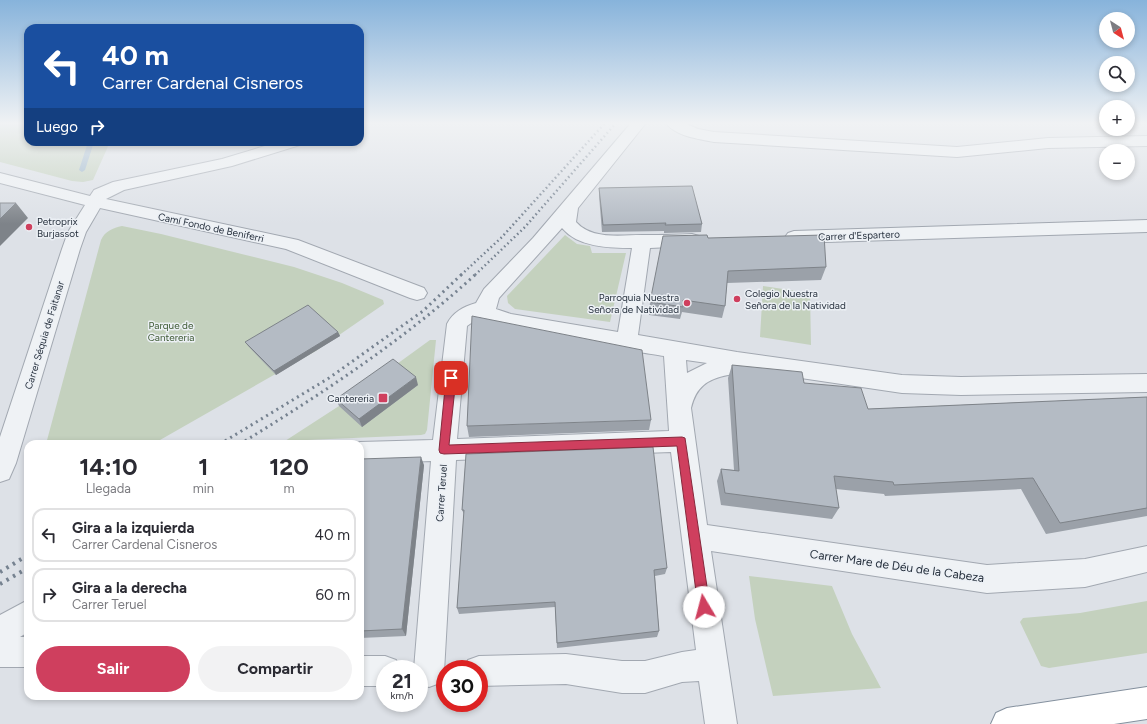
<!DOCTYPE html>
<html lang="es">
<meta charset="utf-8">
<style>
:root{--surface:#fff;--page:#f2f2f3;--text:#2b2b33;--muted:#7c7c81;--line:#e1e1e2;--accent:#cf3f5e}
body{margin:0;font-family:Figtree,sans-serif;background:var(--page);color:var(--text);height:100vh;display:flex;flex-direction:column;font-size:15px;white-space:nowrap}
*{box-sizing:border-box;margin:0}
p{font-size:13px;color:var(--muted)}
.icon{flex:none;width:22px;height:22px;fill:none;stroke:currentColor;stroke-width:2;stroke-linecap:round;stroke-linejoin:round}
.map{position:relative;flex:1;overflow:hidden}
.side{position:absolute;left:24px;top:440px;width:340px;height:260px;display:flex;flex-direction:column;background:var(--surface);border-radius:12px;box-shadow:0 2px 6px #0003}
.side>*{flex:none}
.top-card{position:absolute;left:24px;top:24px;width:340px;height:122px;border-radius:12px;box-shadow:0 2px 6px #0003;background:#1a4fa0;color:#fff;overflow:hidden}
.needle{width:26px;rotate:144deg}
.buttons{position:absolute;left:1099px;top:12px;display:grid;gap:8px}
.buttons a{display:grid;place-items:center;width:36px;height:36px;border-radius:50%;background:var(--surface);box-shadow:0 2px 6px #0003;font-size:20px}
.speed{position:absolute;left:376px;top:660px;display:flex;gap:8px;font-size:20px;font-weight:700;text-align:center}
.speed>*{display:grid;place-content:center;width:52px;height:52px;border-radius:50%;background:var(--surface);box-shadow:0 2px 6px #0003;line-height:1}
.speed small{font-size:10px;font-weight:400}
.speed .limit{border:6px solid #d22;background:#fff;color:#111}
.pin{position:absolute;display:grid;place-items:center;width:34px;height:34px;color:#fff;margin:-17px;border-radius:8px;box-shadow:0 2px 6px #0006}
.me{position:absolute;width:44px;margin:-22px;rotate:352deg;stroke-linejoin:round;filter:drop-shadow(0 0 3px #0008)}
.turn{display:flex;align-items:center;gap:14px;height:84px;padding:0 12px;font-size:18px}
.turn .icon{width:52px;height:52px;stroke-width:2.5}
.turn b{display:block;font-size:28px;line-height:34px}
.then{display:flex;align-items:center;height:38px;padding:0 12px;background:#0003;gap:8px;font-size:15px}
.eta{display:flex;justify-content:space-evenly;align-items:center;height:68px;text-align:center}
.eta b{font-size:24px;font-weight:700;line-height:28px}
.action{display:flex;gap:8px;margin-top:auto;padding:8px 12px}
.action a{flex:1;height:46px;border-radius:24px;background:var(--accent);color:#fff;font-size:16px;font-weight:700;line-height:46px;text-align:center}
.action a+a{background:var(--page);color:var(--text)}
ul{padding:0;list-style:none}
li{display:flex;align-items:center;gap:12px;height:54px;margin:0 8px 6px;padding:0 4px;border:2px solid var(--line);border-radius:12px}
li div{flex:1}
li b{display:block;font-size:15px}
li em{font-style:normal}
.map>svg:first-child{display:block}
.green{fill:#c4d1be}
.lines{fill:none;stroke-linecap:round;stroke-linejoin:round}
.stream{fill:#97b2c8;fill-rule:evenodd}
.minor-casing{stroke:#a2a8b1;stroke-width:2}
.highway-casing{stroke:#84909e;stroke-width:2}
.minor{fill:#eff2f5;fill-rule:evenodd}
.highway{fill:#fff;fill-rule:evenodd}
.rail-far2{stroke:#768290;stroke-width:2.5;stroke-dasharray:1.5 3;stroke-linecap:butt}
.rail-far1{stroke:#768290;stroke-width:3;stroke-dasharray:2 4;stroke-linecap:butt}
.rail{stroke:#768290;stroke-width:4;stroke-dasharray:2.5 5;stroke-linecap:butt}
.wall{fill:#9ba1a9}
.shaded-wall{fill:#7e8389}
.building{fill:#b4bbc4;stroke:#7e8389}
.route{fill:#cf3f5e;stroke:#87293d}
.poi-dot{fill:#cf3f5e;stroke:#ecf0f5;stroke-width:1.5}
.labels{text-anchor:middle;stroke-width:3;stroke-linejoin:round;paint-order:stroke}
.poi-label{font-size:10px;fill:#26303d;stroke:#ecf0f5;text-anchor:start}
.street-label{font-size:10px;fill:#26303d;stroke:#ecf0f5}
.park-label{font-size:10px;fill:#3d5933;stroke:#ecf0f5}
.near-street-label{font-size:12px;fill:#26303d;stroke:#ecf0f5}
</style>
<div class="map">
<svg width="1147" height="724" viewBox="0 0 1147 724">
<rect width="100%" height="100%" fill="#dde1e7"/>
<path class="green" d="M0 123H28V142H110L93 180 83 182 72 181 0 162Z
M122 226 161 234 294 267 342 283 383 300 384 304 316 351 153 444H46L101 240C105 231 113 228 122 226Z
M565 235 577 244 590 246 592 253H626L610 322 515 309 508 303 507 296Z
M763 286 810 293 811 345 760 337Z
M430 340H436L427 430 425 434 421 435 285 441 339 406Z
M749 576 832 586 852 634 881 688 773 696 755 619Z
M1147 601V653L1049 668 1041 666 1020 622 1023 618 1080 613Z"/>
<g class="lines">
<path class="stream" d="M88 142H94L85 170 82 172 79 170Z"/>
<defs>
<path id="minor" d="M631 123H646L578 208 576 222C592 240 621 235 642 235 658 235 675 235 692 234L699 236 701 240 699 244 692 246 650 248 638 335 737 352 902 375 961 377 1147 374V392L961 395 902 393 746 370C741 373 734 374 728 375 707 379 696 387 691 408L707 525 987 565 1085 559 1147 546V572L1085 587 987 593 711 551 737 724H705L699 681 682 682 645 693H622L566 684 479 686V669H464L468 660 479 656 566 654 622 661H645L682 652 696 650 671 452 456 460 444 672 440 683 429 687 419 683V669H414L431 461 360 464V444H356L360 442 433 440 447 324C453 312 463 307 476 303L484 289 533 238ZM562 228C578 247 608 248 632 248L618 332 511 314 496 309 499 298ZM480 317C491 331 636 351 664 356L669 431 457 439 467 326ZM686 360 707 363 687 373Z
M666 123H684L698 129 714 132 957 147 1048 138 1147 136V146L1048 148 957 157 714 142C699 139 675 136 666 123Z
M278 142H302L300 145 232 166 124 190 106 199 298 240 424 288 427 293 424 298 417 300 410 298 286 249 100 208 86 232 80 249 16 463 9 479 0 482V437L62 249 68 232 85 205 0 183V173L90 196 94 190 113 182 222 159Z
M1147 220V232L794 243 788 241 785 237 788 233 794 231Z
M28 600V632L20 637H28V667H0V615Z
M360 656H385L396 660 400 669H385V686H360Z"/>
<path id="highway" d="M1147 687V719L1114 724H991L996 713 1007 708Z"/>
</defs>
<use href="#minor" class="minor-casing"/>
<use href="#highway" class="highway-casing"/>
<use href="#minor" class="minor"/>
<use href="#highway" class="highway"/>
<path class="rail-far2" d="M461 275 502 237 605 123
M475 275 525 227 616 123"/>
<path class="rail-far1" d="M220 444 329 378 423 311 462 274
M240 444C323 393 404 340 476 274"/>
<path class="rail" d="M0 572 28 555
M0 584 28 568"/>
</g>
<path class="wall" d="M599 188 702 224 701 232 664 233V231L602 232 599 196Z
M708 238 826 267 821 280 727 283 725 306 722 318 682 312 680 319 649 315 650 302Z
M338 332 340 336 276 375 248 346 245 342Z
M732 365 804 383 868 409 1147 397V516L1046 534 1021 489 885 496 884 494 836 489 839 508 832 519 721 505 717 481 721 469 734 470 728 378Z
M418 385 362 427 339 406 336 399Z
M651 420 649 430 469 437 467 426Z
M466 454 667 568 665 574 655 576 659 631 657 637 557 648 555 607 459 614 457 608 464 514 462 510Z
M360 459 424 465 406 636 360 638Z"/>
<path class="shaded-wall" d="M16 203 28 218 0 246V219Z
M338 332 340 336 276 375 274 371Z
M416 377 418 385 362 427 359 419Z
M421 457 424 465 406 636 402 629Z"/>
<path class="building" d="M692 186 702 224 665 225 666 223 603 225 599 188Z
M0 203H16L0 219Z
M707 235 708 238 824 235 826 267 728 271 725 306 683 300V307L650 302 663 236Z
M308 305 338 332 274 371 245 342Z
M472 316 642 350 651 420 467 426Z
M393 359 416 377 359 419 336 399Z
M732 365 802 372 804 383 861 388 868 409 1147 397V508L1060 523 1033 478 894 485 893 482 834 476 839 508 725 493 721 469 739 471Z
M653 447 667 568 654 570 659 631 557 643 555 602 457 608 464 510H462L466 454Z
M421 457 402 629 360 631V459Z"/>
<linearGradient id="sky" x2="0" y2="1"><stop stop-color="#87b3db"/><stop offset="0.55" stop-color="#f0f2f4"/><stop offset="1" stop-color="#f0f2f4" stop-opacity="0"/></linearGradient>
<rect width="1147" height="224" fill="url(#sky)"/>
<path class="route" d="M451 374 456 378 449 445 682 437 685 438 710 607 709 611 704 613 700 611 698 607 677 446 444 454 440 453 439 450 446 378Z"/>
<g class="poi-dot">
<circle cx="29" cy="227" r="4"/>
<circle cx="737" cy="299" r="4"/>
<circle cx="687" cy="303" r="4"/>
<rect x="378" y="393" width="10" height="10" rx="2"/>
</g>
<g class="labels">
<g class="poi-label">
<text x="37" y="225">Petroprix<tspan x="37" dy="12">Burjassot</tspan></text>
<text x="745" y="297">Colegio Nuestra<tspan x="745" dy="12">Señora de la Natividad</tspan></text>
<text x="679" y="301" text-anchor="end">Parroquia Nuestra<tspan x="679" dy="12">Señora de Natividad</tspan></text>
<text x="374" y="402" text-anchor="end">Cantereria</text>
</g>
<g class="street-label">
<text transform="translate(211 227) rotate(12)" y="4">Camí Fondo de Beniferri</text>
<text transform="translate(859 235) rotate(-2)" y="4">Carrer d'Espartero</text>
<text transform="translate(44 335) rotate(-73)" y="4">Carrer Séquia de Faitanar</text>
<text transform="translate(441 493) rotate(-86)" y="4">Carrer Teruel</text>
</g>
<g class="park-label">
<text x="171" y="329">Parque de<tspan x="171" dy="12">Cantereria</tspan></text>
</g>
<g class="near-street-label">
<text transform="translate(897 566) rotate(8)" y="4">Carrer Mare de Déu de la Cabeza</text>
</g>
</g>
</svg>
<div class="buttons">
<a><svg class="needle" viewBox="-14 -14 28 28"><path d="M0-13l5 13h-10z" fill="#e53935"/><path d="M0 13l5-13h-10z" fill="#7c7c81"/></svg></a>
<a><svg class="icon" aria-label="search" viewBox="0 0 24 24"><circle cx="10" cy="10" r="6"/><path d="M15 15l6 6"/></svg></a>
<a>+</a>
<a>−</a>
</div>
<div class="speed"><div>21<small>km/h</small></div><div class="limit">30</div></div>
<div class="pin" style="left:451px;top:378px;background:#d93025"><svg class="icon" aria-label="arrive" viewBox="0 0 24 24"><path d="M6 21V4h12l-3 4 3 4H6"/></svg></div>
<svg class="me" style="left:704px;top:607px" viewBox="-20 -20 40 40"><circle r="19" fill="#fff"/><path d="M0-13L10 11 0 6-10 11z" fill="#cf3f5e"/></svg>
<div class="top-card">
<div class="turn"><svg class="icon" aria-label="left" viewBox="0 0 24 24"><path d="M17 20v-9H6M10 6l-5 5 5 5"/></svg><div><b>40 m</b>Carrer Cardenal Cisneros</div></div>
<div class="then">Luego<svg class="icon" aria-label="right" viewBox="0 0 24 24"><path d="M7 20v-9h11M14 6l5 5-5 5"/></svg></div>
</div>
<section class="side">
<div class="eta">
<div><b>14:10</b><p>Llegada</p></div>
<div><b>1</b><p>min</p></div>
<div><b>120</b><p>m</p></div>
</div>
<ul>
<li><svg class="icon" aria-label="left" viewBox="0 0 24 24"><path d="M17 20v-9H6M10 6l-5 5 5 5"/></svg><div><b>Gira a la izquierda</b><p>Carrer Cardenal Cisneros</p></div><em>40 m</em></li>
<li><svg class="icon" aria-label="right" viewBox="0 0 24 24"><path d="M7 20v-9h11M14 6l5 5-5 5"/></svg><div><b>Gira a la derecha</b><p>Carrer Teruel</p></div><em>60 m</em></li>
</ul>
<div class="action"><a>Salir</a><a>Compartir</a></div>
</section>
</div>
